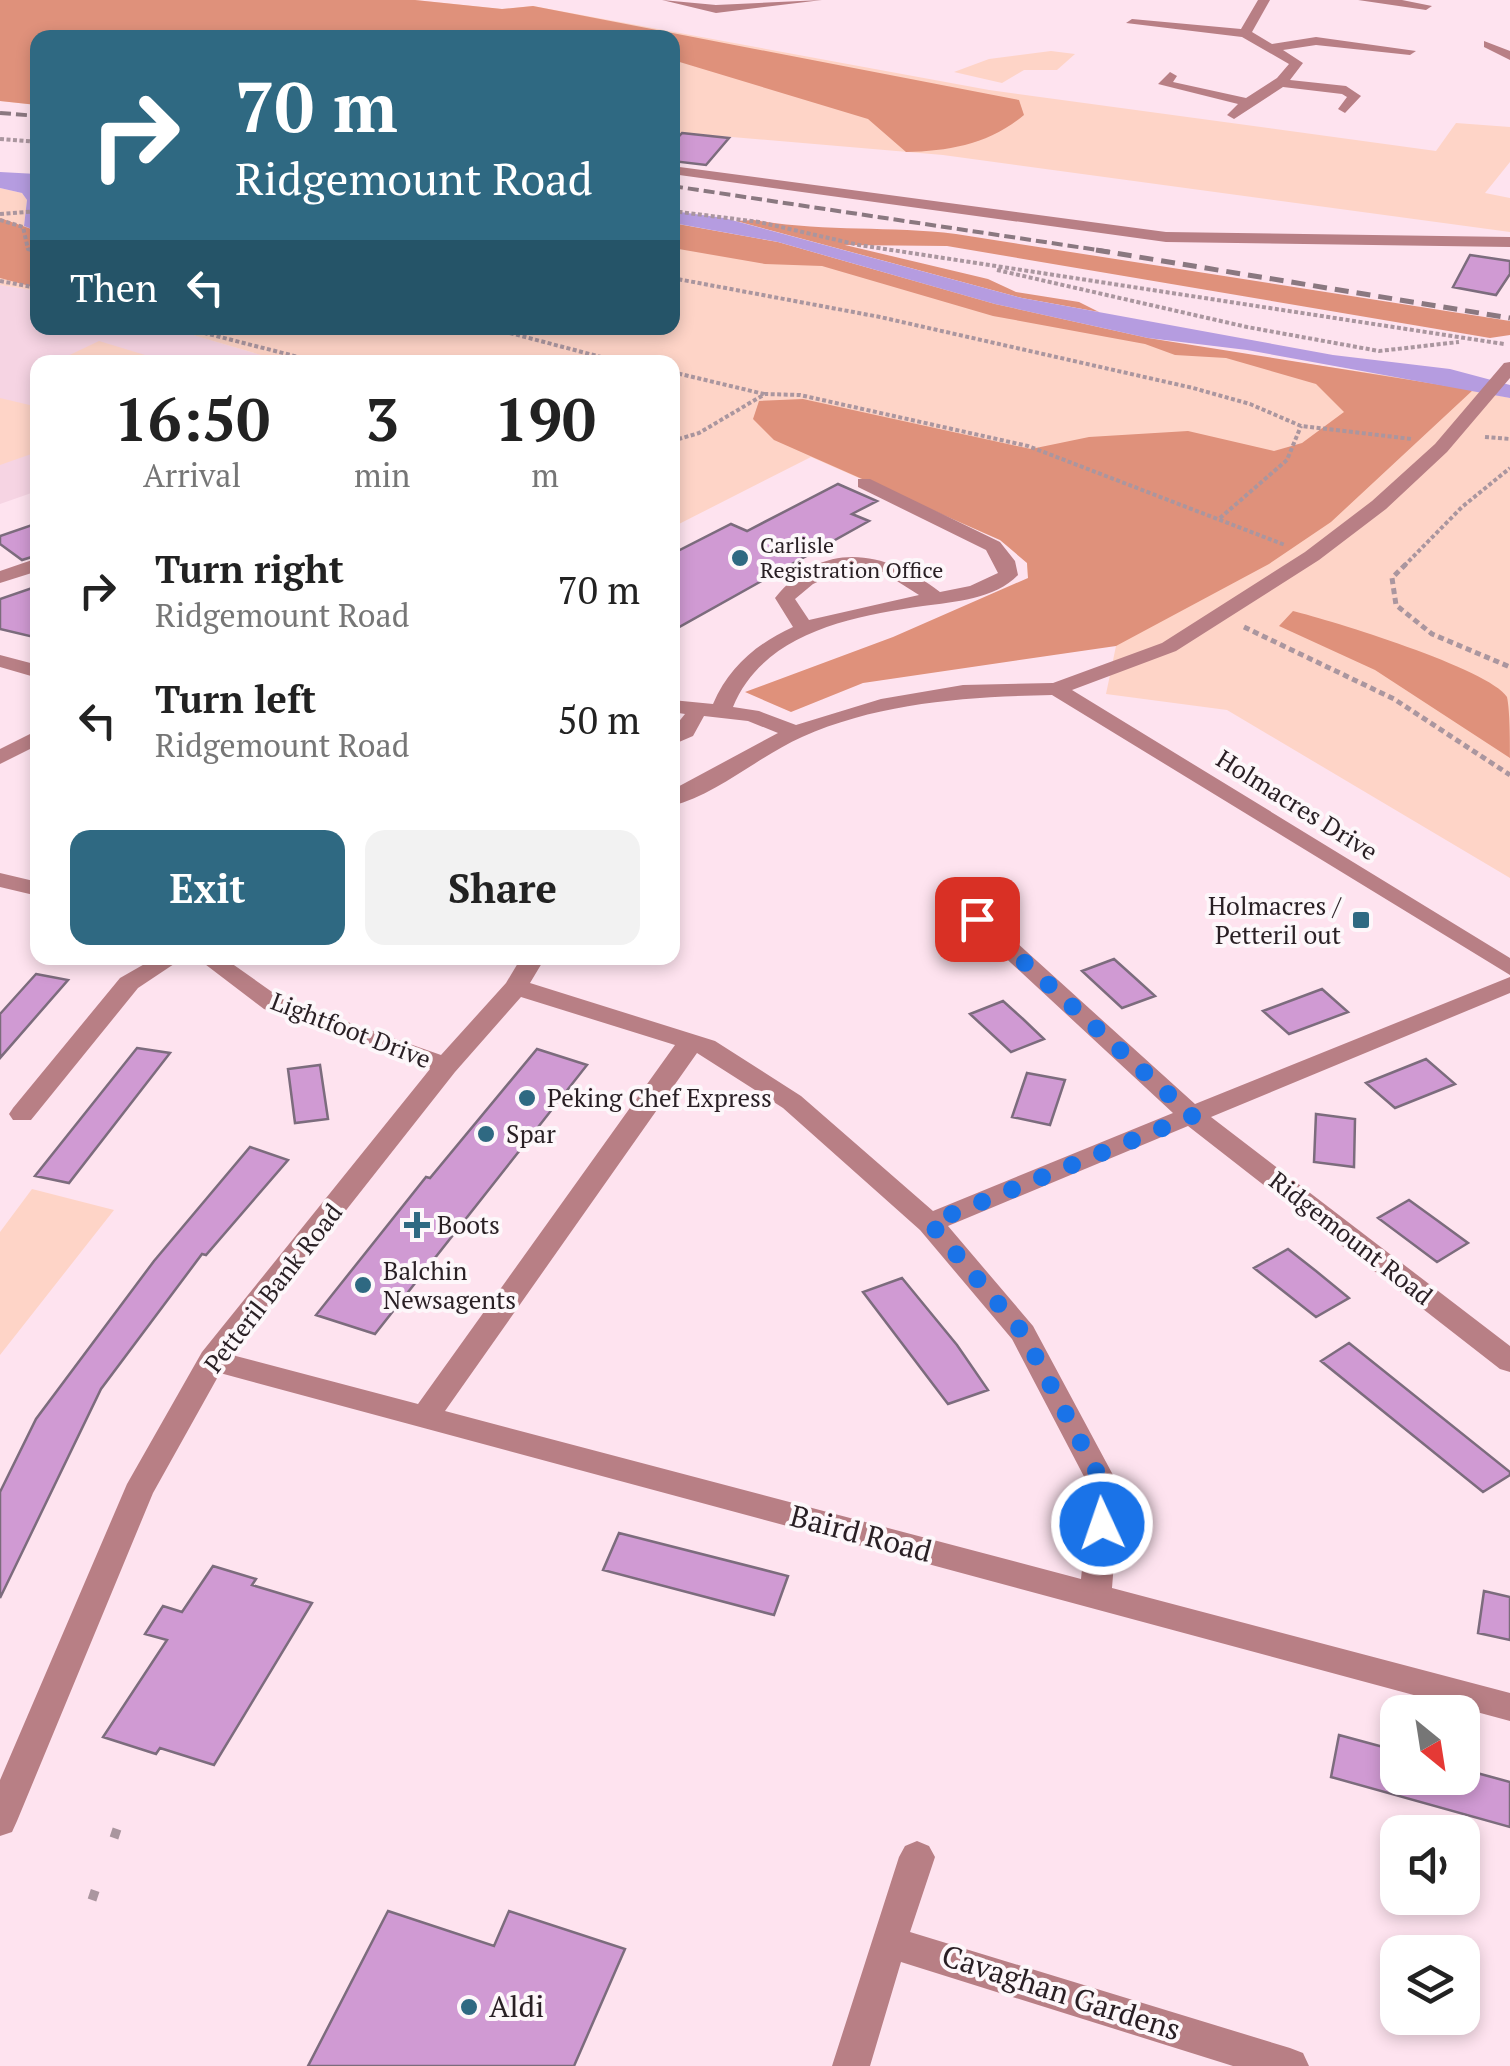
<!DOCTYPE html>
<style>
:root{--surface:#fff;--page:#f2f2f2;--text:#222;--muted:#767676;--accent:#2f6982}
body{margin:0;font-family:"PT Serif",serif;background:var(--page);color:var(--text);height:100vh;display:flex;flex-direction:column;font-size:38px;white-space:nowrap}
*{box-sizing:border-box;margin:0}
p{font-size:32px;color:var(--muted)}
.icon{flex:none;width:55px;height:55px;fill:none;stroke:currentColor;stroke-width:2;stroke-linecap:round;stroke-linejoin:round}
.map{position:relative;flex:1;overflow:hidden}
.drawer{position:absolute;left:30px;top:355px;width:650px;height:610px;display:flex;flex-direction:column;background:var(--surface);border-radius:20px;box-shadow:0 5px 15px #0003}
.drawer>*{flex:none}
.top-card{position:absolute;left:30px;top:30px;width:650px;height:305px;border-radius:20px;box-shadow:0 5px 15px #0003;background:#2f6982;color:#fff;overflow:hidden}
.needle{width:65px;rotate:150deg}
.fabs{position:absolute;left:1380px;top:1695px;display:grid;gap:20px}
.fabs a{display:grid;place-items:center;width:100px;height:100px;border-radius:20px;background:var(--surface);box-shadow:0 5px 15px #0003;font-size:50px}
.pin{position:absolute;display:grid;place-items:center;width:85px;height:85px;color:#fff;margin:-42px;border-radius:20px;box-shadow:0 5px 15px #0006}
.me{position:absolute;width:110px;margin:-55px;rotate:357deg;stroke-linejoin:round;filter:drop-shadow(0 0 8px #0008)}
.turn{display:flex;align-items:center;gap:35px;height:210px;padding:0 40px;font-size:45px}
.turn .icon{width:130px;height:130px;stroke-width:2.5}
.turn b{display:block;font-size:70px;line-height:85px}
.then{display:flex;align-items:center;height:95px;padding:0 40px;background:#0003;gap:20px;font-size:38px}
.eta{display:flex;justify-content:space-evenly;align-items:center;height:170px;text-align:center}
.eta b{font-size:60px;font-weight:700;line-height:70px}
.button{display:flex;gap:20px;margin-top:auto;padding:20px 40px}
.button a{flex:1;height:115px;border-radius:20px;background:var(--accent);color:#fff;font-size:40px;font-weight:700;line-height:115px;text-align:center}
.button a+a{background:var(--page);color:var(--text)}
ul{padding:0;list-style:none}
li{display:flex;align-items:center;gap:30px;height:130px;padding:0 40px}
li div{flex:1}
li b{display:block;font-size:38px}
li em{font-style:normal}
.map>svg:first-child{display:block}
.built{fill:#f6d4e3}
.green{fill:#fed4c7}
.forest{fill:#df917b}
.water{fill:#b59ce0}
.building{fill:#d09ad3;stroke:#7c6c7d;stroke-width:2.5}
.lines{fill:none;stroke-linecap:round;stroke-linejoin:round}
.path-far2{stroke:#aa969f;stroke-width:4;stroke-dasharray:4 2.5;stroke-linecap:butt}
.path-far1{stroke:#aa969f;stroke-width:5;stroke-dasharray:6 4;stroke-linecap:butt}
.path{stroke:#aa969f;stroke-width:9;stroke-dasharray:10 6;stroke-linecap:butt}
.minor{fill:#b87f85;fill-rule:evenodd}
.rail-far1{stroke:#8a7880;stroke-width:4;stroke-dasharray:11 5;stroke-linecap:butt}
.rail{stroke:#8a7880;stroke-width:5;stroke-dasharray:14 8;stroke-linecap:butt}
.route{stroke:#1a73e8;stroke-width:18;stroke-dasharray:0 32.4}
.poi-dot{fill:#2f6982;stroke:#fdf7fa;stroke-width:4}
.labels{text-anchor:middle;stroke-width:8;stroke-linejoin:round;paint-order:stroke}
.far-poi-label{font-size:22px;fill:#291f24;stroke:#fdf7fa;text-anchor:start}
.street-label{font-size:25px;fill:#291f24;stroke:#fdf7fa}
.poi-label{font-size:25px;fill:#291f24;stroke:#fdf7fa;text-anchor:start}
.near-street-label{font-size:30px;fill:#291f24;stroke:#fdf7fa}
.near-poi-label{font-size:30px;fill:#291f24;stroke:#fdf7fa;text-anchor:start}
</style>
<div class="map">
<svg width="1510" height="2066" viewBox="0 0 1510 2066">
<rect width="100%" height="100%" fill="#fee3ef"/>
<path class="built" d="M0 285 37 291 38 328H170L285 362H38L37 491 0 504Z"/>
<path class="green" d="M0 0H415L502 9 533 6 989 90 1436 151 1456 123 1510 127V162L1485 193 1510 198V232L943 155 673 132 672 38H38L37 105 0 101Z
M1051 51 1075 54 1057 70H1024L1002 83 954 72 989 59Z
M0 188 22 193 27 200 24 226 37 231V291L0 285Z
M673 223C832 253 985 304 1144 337 1265 362 1389 371 1510 398V878L1227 710 1106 694 1116 646 1028 578 1027 562 1000 540 811 457 673 527 672 362H285L169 328H672Z
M99 341 168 362H55Z
M0 398 38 407 37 452 0 465Z
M32 1189 114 1210 0 1355V1232Z"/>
<path class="forest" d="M0 0H415L502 9 533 6 1019 100 1024 115C989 144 950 151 906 152L868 119 673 60 672 38 519 33 513 38H38L37 105 0 101Z
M0 218 37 231V288L0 278Z
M754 220C821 232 888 226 956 234L1510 321V335L1490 338 947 246 845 245 988 279 1016 292 1079 302 1099 312 1022 298 736 221Z
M672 223 778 242 995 304 1148 338 1473 390 1331 522 1269 564 1116 646 863 683 791 712 745 692 893 637 1028 578 1027 563 1000 540 774 440 753 419 759 401 803 399 1031 449 1089 437 1188 431 1274 451 1302 443 1344 412 1316 384 1226 358 1175 355 1145 344 993 316 822 266 765 264 673 248Z
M1293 611C1330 620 1490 669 1507 697 1510 711 1510 741 1510 758L1375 670 1279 626Z"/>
<path class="water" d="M0 172 37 174V231L24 226 27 200 22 193 0 188Z
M673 211 724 218 1022 298 1333 355 1450 369 1510 385V398L1247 350 1148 338 995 304 778 242 673 223Z"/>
<path class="building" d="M682 133 729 138 706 165 672 161V144Z
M1470 255 1510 261V274L1496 295 1453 287Z
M838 484 877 501 852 514 869 521 672 631V554L731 524 747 531Z
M38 523V555L22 560 0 544V536Z
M38 586V638L0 629V599Z
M1114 959 1134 977 1155 996 1122 1008 1082 971Z
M36 974 68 980 0 1058V1014Z
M1322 989 1348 1012 1289 1034 1263 1011Z
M1003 1001 1023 1019 1044 1039 1011 1052 970 1014Z
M137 1048 170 1053 69 1183 35 1176Z
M537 1049 587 1065 375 1334 316 1315 426 1177 430 1178Z
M1426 1059 1455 1084 1395 1108 1366 1083Z
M320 1065 328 1119 295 1123 288 1069Z
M1027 1073 1065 1080 1050 1125 1012 1117Z
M1316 1114 1355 1119 1354 1167 1314 1162Z
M250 1147 288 1160 206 1255 202 1254 101 1389 0 1598V1492L36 1419 154 1261Z
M1409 1200 1438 1221 1468 1243 1437 1262 1378 1218Z
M1288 1249 1316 1271 1349 1298 1316 1317 1254 1268Z
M902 1278 957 1345 988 1390 948 1404 863 1292Z
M1349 1343 1510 1472V1475L1483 1492 1321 1361Z
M619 1533 788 1576 774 1615 603 1570Z
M213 1566 256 1579 252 1585 312 1603 214 1765 160 1748 156 1754 103 1737 167 1640 145 1634 163 1606 182 1612Z
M1484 1591 1510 1597V1640L1478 1633Z
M1339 1735 1398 1751V1778H1462V1769L1510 1782V1827L1331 1777Z
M388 1911 494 1946 509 1911 625 1949 574 2066H308Z"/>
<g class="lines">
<path class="path-far2" d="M0 139 38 142
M672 211 759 222 859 245 1504 344
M0 214 38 211
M0 220 23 227 28 249 38 252
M997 270 1247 327 1379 351 1459 342
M672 278 880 317 1193 388 1250 404 1301 426 1412 439
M0 281 38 288
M185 328 318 362
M491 328 620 362
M672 372 764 394
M1485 437 1510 439
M672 441 699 433 765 394 800 395 1028 446 1285 545
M1220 518 1287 460 1301 426
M1404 566 1462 507 1510 468"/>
<path class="path-far1" d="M1406 564 1392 578 1396 605 1432 634 1510 667
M1244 627 1394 699 1510 775"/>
<path class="path" d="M114 1838 117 1829
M92 1900 96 1888"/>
<path class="minor" d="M662 0 716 5 822 0 716 13Z
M1258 0H1270L1252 32 1272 44 1316 37 1416 51 1410 55 1316 45 1283 50 1303 63 1290 80 1346 86 1361 96 1345 113 1338 109 1347 97 1342 94 1283 87 1234 119 1227 115 1238 104 1158 84 1170 72 1177 76 1173 82 1246 98 1277 78 1289 64 1242 37 1126 23 1132 19 1241 29Z
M1358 0H1402L1432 6 1426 10Z
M1484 41 1510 51V60L1484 47Z
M672 166 1166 232 1510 237V247L1166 242 672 174Z
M1510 362V378L1447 452 1386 509 1319 560 1176 651 1072 690 1510 958V975L1052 695C967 697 881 702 802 737 759 756 718 794 672 806V790L778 733 748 721 704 716 693 736 672 745V730L685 714 672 712V700L713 704C729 667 756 644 793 627L775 598C824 538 886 551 940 592L970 586 998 573 986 550 858 487V479H870L1000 542 1015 561 1018 575C995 599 954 602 923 606 852 616 763 633 733 707L759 711 796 725 881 699 963 685 1053 683 1162 643 1305 552 1372 501 1435 444 1504 363ZM845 569 881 571 919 595 809 620 795 599 813 584Z
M38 558V571L0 583V571Z
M0 655 38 665V678L0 667Z
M38 730V745L0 764V749Z
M0 873 38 882V896L0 887Z
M977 912 985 914 1195 1104 1510 977V993L1211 1117 1510 1346V1372L1500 1369 1188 1126 948 1226 1033 1326 1120 1488 1112 1588 1510 1693V1721L220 1373 153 1493 17 1821 12 1832 0 1836V1780L127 1484 202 1352 430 1069 264 1009 197 958H224L282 999 441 1055 506 983 521 958H545L530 983 715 1041 801 1096 933 1211 1173 1113 969 924 965 919 969 914ZM521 997 675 1045 418 1404 232 1355 455 1072ZM697 1053 783 1108 920 1230 1012 1339 1090 1488 1081 1579 445 1411Z
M155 958H183L138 988 31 1120H13L9 1114 13 1108 120 978Z
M917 1841 929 1846 935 1857 910 1932 1290 2048 1303 2053 1309 2066H1233L901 1962 870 2066H832L899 1857 905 1846Z"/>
<path class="rail-far1" d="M0 113 38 116
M672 186 1111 252"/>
<path class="rail" d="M1096 250 1510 318"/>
</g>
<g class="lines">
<path class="route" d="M977 919 1192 1116 930 1223 1023 1333 1105 1488 1102 1524"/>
</g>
<g class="poi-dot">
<circle cx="740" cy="558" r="10"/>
<rect x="1351" y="910" width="20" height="20" rx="5"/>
<circle cx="527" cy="1098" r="10"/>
<circle cx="486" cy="1134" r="10"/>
<path d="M412 1210h10v10h10v10h-10v10h-10v-10h-10v-10h10z"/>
<circle cx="363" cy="1285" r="10"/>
<circle cx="469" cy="2007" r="10"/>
</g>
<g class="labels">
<g class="far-poi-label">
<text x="760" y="553">Carlisle<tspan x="760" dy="25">Registration Office</tspan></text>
</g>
<g class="street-label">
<text transform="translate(1297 805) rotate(32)" y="9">Holmacres Drive</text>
<text transform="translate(351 1030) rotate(21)" y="9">Lightfoot Drive</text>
<text transform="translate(1351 1238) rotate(38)" y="9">Ridgemount Road</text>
<text transform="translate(273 1288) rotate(-52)" y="9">Petteril Bank Road</text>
</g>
<g class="poi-label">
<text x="1341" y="915" text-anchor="end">Holmacres /<tspan x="1341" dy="29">Petteril out</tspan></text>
<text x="547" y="1107">Peking Chef Express</text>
<text x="506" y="1143">Spar</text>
<text x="437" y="1234">Boots</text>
<text x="383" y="1280">Balchin<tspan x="383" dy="29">Newsagents</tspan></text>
</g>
<g class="near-street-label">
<text transform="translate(861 1534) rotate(15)" y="10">Baird Road</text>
<text transform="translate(1061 1993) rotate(18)" y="10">Cavaghan Gardens</text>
</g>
<g class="near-poi-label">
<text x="489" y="2017">Aldi</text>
</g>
</g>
</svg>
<div class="fabs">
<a><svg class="needle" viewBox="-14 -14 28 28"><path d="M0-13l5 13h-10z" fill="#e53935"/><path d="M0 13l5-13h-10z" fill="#767676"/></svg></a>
<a><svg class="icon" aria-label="sound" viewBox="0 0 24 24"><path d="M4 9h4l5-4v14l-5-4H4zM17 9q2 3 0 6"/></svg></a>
<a><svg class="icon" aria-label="layers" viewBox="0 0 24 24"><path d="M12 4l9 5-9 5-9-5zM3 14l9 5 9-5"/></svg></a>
</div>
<div class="pin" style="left:977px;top:919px;background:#d93025"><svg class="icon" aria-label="arrive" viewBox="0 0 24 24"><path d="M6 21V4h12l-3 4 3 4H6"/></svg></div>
<svg class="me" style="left:1102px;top:1524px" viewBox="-20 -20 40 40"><circle r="17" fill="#1a73e8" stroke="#fff" stroke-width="3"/><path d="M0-11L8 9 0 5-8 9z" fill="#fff"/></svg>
<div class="top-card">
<div class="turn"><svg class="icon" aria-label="right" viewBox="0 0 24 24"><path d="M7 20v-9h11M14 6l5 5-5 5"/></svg><div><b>70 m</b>Ridgemount Road</div></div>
<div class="then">Then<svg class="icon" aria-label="left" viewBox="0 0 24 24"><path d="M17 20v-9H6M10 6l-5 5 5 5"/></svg></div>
</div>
<section class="drawer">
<div class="eta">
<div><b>16:50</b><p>Arrival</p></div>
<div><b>3</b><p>min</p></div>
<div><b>190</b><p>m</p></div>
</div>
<ul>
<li><svg class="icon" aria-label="right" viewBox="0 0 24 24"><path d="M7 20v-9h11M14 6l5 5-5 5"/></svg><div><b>Turn right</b><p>Ridgemount Road</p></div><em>70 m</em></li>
<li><svg class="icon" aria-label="left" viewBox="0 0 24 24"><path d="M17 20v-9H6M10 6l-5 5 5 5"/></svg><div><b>Turn left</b><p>Ridgemount Road</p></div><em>50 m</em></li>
</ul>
<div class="button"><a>Exit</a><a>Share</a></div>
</section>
</div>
